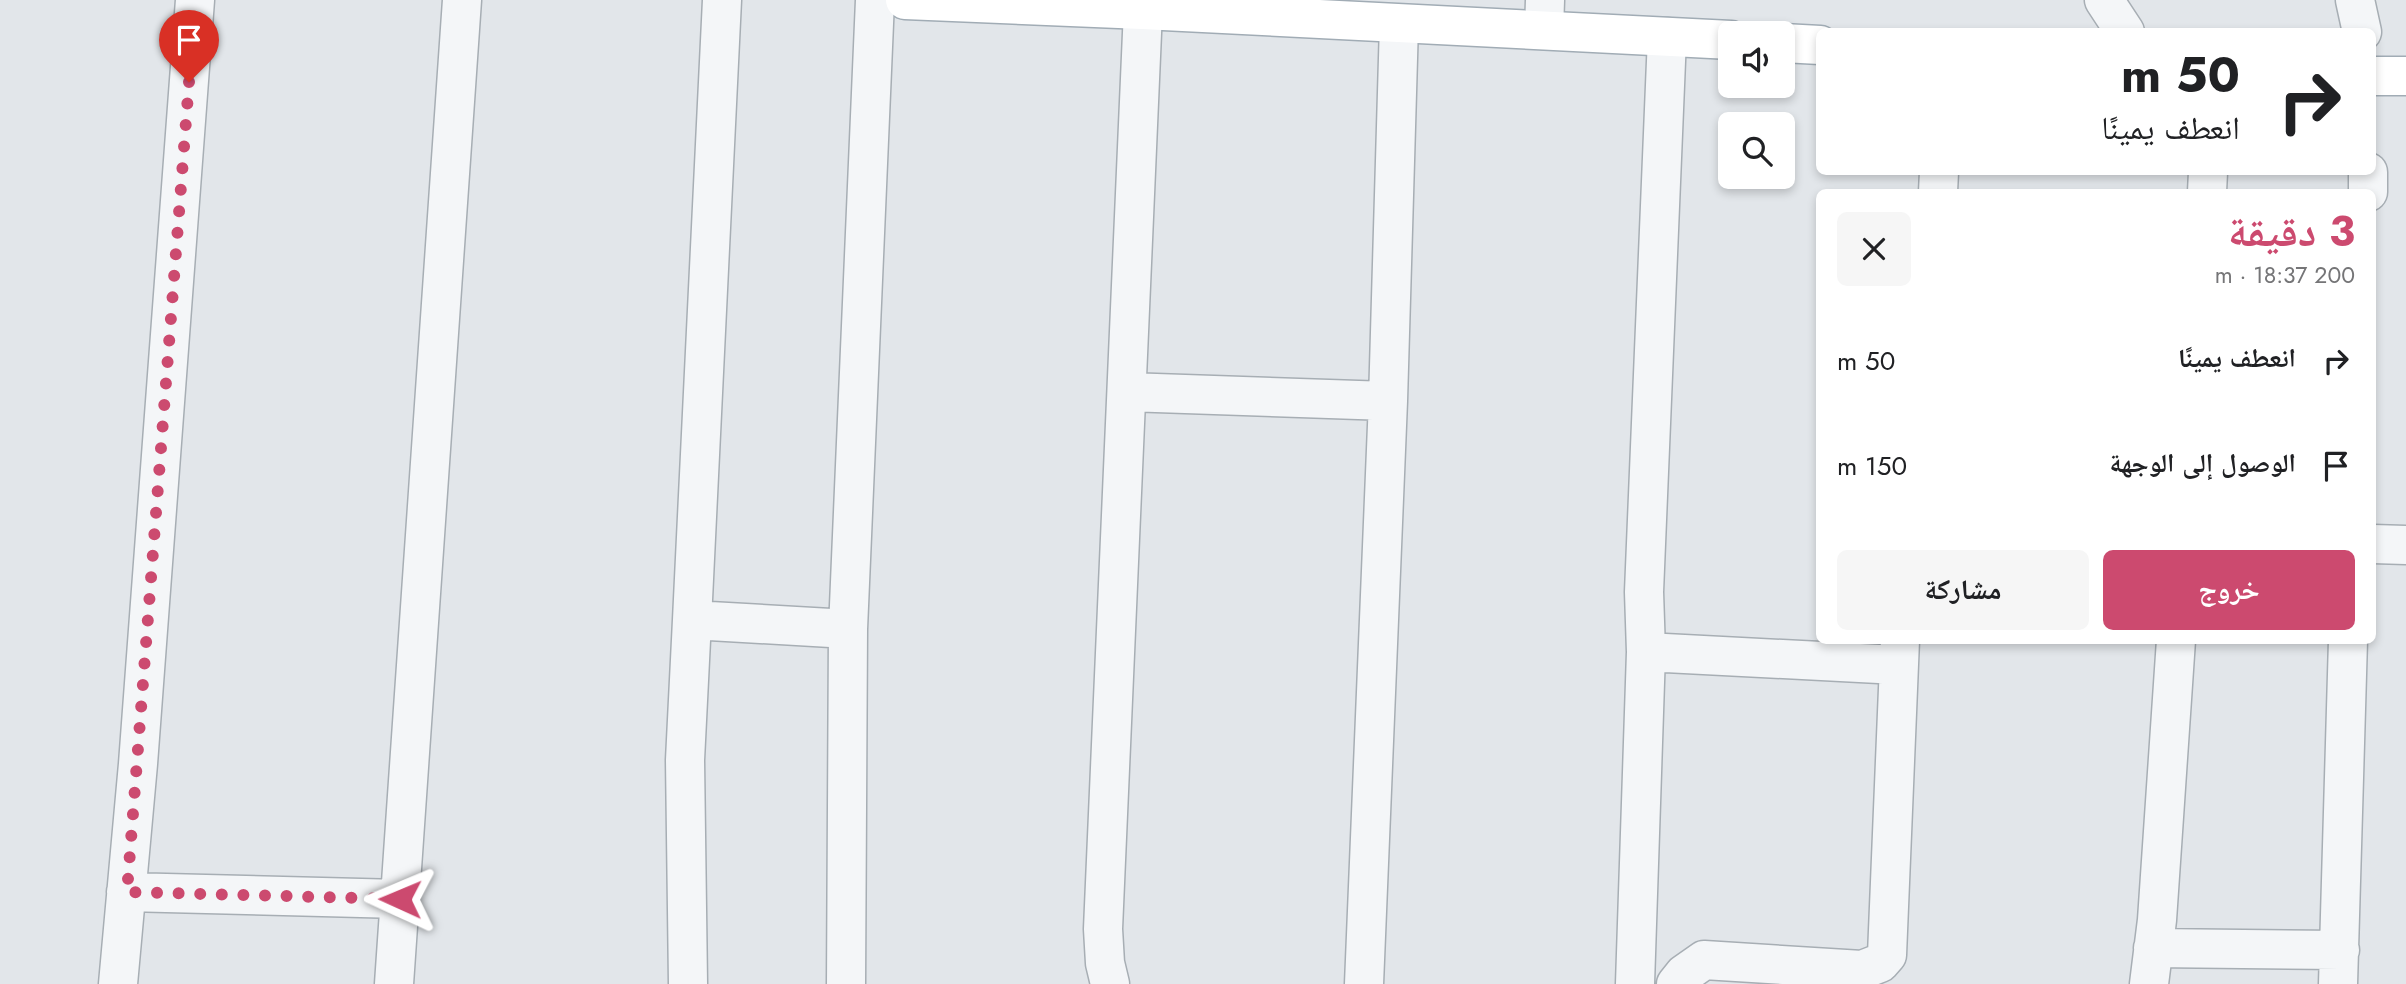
<!DOCTYPE html>
<html lang="ar">
<meta charset="utf-8">
<style>
:root{--surface:#fff;--page:#f6f6f6;--text:#202124;--muted:#757577;--accent:#cc4a6f}
body{margin:0;font-family:Jost,"Noto Naskh Arabic",sans-serif;background:var(--page);color:var(--text);direction:rtl;height:100vh;display:flex;flex-direction:column;font-size:26px;white-space:nowrap}
*{box-sizing:border-box;margin:0}
p{font-size:23px;color:var(--muted)}
.icon{flex:none;width:38px;height:38px;fill:none;stroke:currentColor;stroke-width:2;stroke-linecap:round;stroke-linejoin:round}
.map{position:relative;flex:1;overflow:hidden;direction:ltr}
.details{position:absolute;left:1816px;top:189px;width:560px;height:455px;display:flex;flex-direction:column;background:var(--surface);border-radius:10px;box-shadow:0 4px 10px #0003;direction:rtl}
.details>*{flex:none}
.top-card{position:absolute;left:1816px;top:28px;width:560px;height:147px;border-radius:10px;box-shadow:0 4px 10px #0003;direction:rtl;background:#fff;color:var(--text);overflow:hidden}
.fabs{position:absolute;left:1718px;top:21px;display:grid;gap:14px}
.fabs a{display:grid;place-items:center;width:77px;height:77px;border-radius:10px;background:var(--surface);box-shadow:0 4px 10px #0003;font-size:35px}
.pin{position:absolute;display:grid;place-items:center;width:60px;height:60px;color:#fff;margin:-72px -30px;border-radius:50% 50% 50% 0;rotate:-45deg;box-shadow:0 0 7px #0007}
.pin .icon{rotate:45deg}
.me{position:absolute;width:77px;margin:-38px;rotate:271deg;stroke-linejoin:round;filter:drop-shadow(0 0 5px #0008)}
.turn{display:flex;align-items:center;gap:24px;height:147px;padding:0 21px;font-size:32px}
.turn .icon{width:91px;height:91px;stroke-width:2.5}
.turn b{display:block;font-size:49px;line-height:60px}
.round{display:grid;place-items:center;flex:none;width:74px;height:74px;border-radius:10px;background:var(--page)}
.head{display:flex;align-items:center;justify-content:space-between;height:119px;padding:0 21px}
h1{font-size:42px;font-weight:700;line-height:52px;color:var(--accent)}
.cta{display:flex;gap:14px;margin-top:auto;padding:14px 21px}
.cta a{flex:1;height:80px;border-radius:10px;background:var(--accent);color:#fff;font-size:28px;font-weight:700;line-height:80px;text-align:center}
.cta a+a{background:var(--page);color:var(--text)}
ul{padding:0;list-style:none}
li{display:flex;align-items:center;gap:21px;height:105px;padding:0 21px}
li div{flex:1}
li b{display:block;font-size:26px}
li em{font-style:normal}
.map>svg:first-child{display:block}
.lines{fill:none;stroke-linecap:round;stroke-linejoin:round}
.minor-casing{stroke:#a7aeb4;stroke-width:41}
.major-casing{stroke:#a1acb5;stroke-width:41}
.minor{stroke:#f4f6f8;stroke-width:38}
.major{stroke:#fff;stroke-width:38}
.route{stroke:#cc4a6f;stroke-width:12;stroke-dasharray:0 21.6}
</style>
<div class="map">
<svg width="2406" height="984" viewBox="0 0 2406 984">
<rect width="100%" height="100%" fill="#e2e6ea"/>
<g class="lines">
<defs>
<path id="minor" d="M722 0 692 620 848 629
M2104 0 2125 32
M2355 0 2362 32
M1544 30 1545 0
M1938 192 1939 172
M2207 192 2208 172
M2368 192V172
M1127 392 1388 401
M2373 544 2406 545
M1646 652 1898 665
M126 892 400 899
M2153 948 2340 950
M118 984 138 764 195 0
M394 984 462 0
M688 984 685 760 692 620
M846 984 848 629 875 0
M1110 984 1105 963 1103 929 1143 10
M1364 984 1388 401 1399 24
M1635 984 1646 652 1644 592 1667 37
M1676 984 1684 974 1704 960 1862 970 1880 963 1887 955 1900 640
M2149 984 2157 920 2176 640
M2338 984 2348 640"/>
<path id="major" d="M905 0 1143 10 1731 40
M1783 43 1820 45
M2373 76H2406"/>
</defs>
<use href="#minor" class="minor-casing"/>
<use href="#major" class="major-casing"/>
<use href="#minor" class="minor"/>
<use href="#major" class="major"/>
</g>
<g class="lines">
<path class="route" d="M189 82 127 892 400 899"/>
</g>
</svg>
<div class="fabs">
<a><svg class="icon" aria-label="sound" viewBox="0 0 24 24"><path d="M4 9h4l5-4v14l-5-4H4zM17 9q2 3 0 6"/></svg></a>
<a><svg class="icon" aria-label="search" viewBox="0 0 24 24"><circle cx="10" cy="10" r="6"/><path d="M15 15l6 6"/></svg></a>
</div>
<div class="pin" style="left:189px;top:82px;background:#d93025"><svg class="icon" aria-label="arrive" viewBox="0 0 24 24"><path d="M6 21V4h12l-3 4 3 4H6"/></svg></div>
<svg class="me" style="left:400px;top:899px" viewBox="-20 -20 40 40"><path d="M0-17L14 15 0 8-14 15z" fill="#cc4a6f" stroke="#fff" stroke-width="4"/></svg>
<div class="top-card">
<div class="turn"><svg class="icon" aria-label="right" viewBox="0 0 24 24"><path d="M7 20v-9h11M14 6l5 5-5 5"/></svg><div><b>50 m</b>انعطف يمينًا</div></div>
</div>
<section class="details">
<div class="head"><div><h1>3 دقيقة</h1><p>200 m · 18:37</p></div><a class="round"><svg class="icon" aria-label="close" viewBox="0 0 24 24"><path d="M6 6l12 12M18 6L6 18"/></svg></a></div>
<ul>
<li><svg class="icon" aria-label="right" viewBox="0 0 24 24"><path d="M7 20v-9h11M14 6l5 5-5 5"/></svg><div><b>انعطف يمينًا</b></div><em>50 m</em></li>
<li><svg class="icon" aria-label="arrive" viewBox="0 0 24 24"><path d="M6 21V4h12l-3 4 3 4H6"/></svg><div><b>الوصول إلى الوجهة</b></div><em>150 m</em></li>
</ul>
<div class="cta"><a>خروج</a><a>مشاركة</a></div>
</section>
</div>
